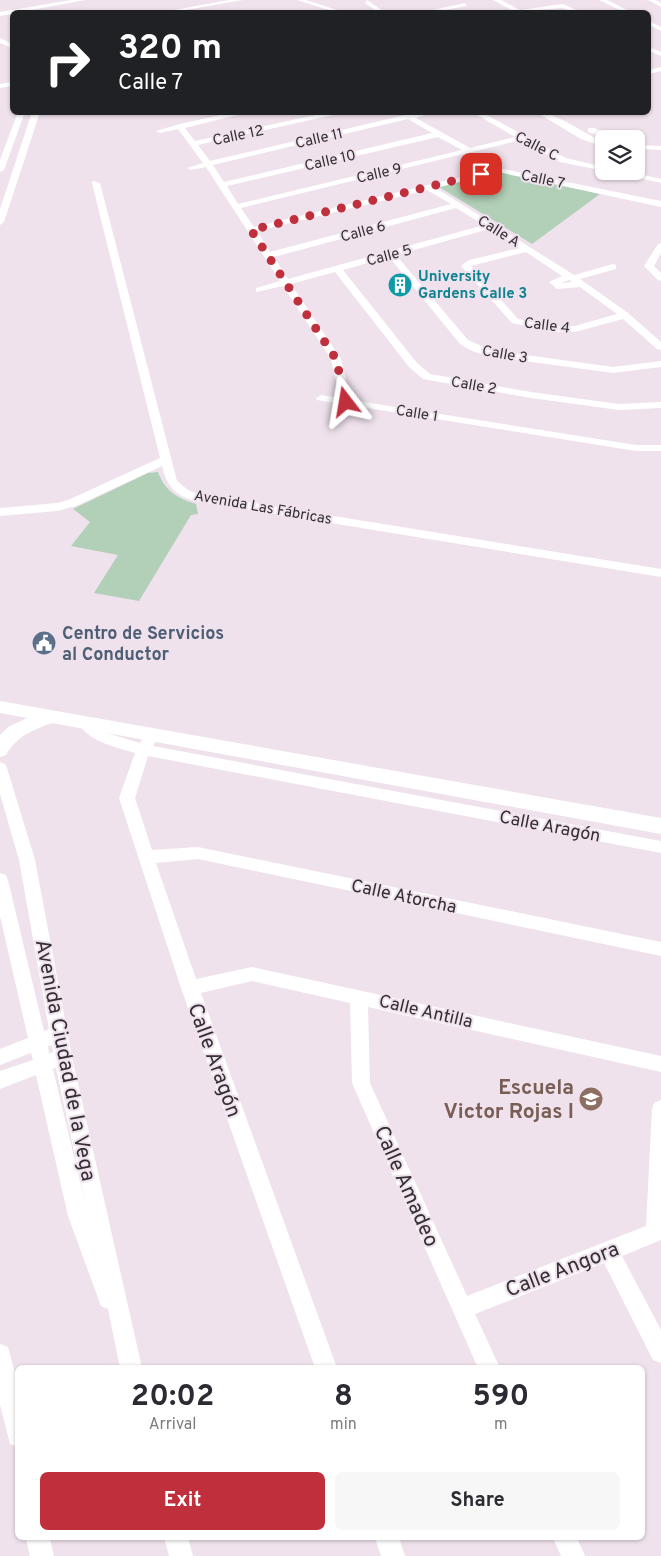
<!DOCTYPE html>
<meta charset="utf-8">
<style>
:root{--surface:#fff;--page:#f7f7f7;--text:#2b2b33;--muted:#7c7c81;--accent:#bf2f3c}
body{margin:0;font-family:Overpass,sans-serif;background:var(--page);color:var(--text);height:100vh;display:flex;flex-direction:column;font-size:19px;white-space:nowrap}
*{box-sizing:border-box;margin:0}
p{font-size:16px;color:var(--muted)}
.icon{flex:none;width:28px;height:28px;fill:none;stroke:currentColor;stroke-width:2;stroke-linecap:round;stroke-linejoin:round}
.map{position:relative;flex:1;overflow:hidden}
.details{position:absolute;left:15px;top:1365px;width:630px;height:175px;display:flex;flex-direction:column;background:var(--surface);border-radius:8px;box-shadow:0 1px 4px #0004}
.details>*{flex:none}
.banner{position:absolute;left:10px;top:10px;width:641px;height:105px;border-radius:8px;box-shadow:0 1px 4px #0004;background:#202124;color:#fff;overflow:hidden}
.controls{position:absolute;left:595px;top:130px;display:grid;gap:10px}
.controls a{display:grid;place-items:center;width:50px;height:50px;border-radius:8px;background:var(--surface);box-shadow:0 1px 4px #0004;font-size:25px}
.pin{position:absolute;display:grid;place-items:center;width:42px;height:42px;color:#fff;margin:-21px;border-radius:10px;box-shadow:0 2px 8px #0006}
.me{position:absolute;width:55px;margin:-28px;rotate:346deg;stroke-linejoin:round;filter:drop-shadow(0 0 4px #0008)}
.turn{display:flex;align-items:center;gap:18px;height:105px;padding:0 25px;font-size:22px}
.turn .icon{width:65px;height:65px;stroke-width:2.5}
.turn b{display:block;font-size:35px;line-height:42px}
.eta{display:flex;justify-content:space-evenly;align-items:center;height:85px;text-align:center}
.eta b{font-size:30px;font-weight:700;line-height:35px}
.primary-button{display:flex;gap:10px;margin-top:auto;padding:10px 25px}
.primary-button a{flex:1;height:58px;border-radius:8px;background:var(--accent);color:#fff;font-size:20px;font-weight:700;line-height:58px;text-align:center}
.primary-button a+a{background:var(--page);color:var(--text)}
.map>svg:first-child{display:block}
.green{fill:#b1d0b7}
.lines{fill:none;stroke-linecap:round;stroke-linejoin:round}
.minor{fill:#fff;fill-rule:evenodd}
.major{fill:#fff;fill-rule:evenodd}
.route{stroke:#bf2f3c;stroke-width:9;stroke-dasharray:0 16.2}
.labels{text-anchor:middle;stroke-width:4;stroke-linejoin:round;paint-order:stroke}
.far-street-label{font-size:15px;fill:#342f34;stroke:#efe2ed}
.far-culture-label{font-size:15px;font-weight:bold;fill:#0d838f;stroke:#efe2ed;text-anchor:start}
.service-label{font-size:18px;font-weight:bold;fill:#4e5e75;stroke:#efe2ed;text-anchor:start}
.street-label{font-size:18px;fill:#342f34;stroke:#efe2ed}
.near-street-label{font-size:21px;fill:#342f34;stroke:#efe2ed}
.near-education-label{font-size:21px;font-weight:bold;fill:#785e54;stroke:#efe2ed;text-anchor:end}
</style>
<div class="map">
<svg width="661" height="1556" viewBox="0 0 661 1556">
<rect width="100%" height="100%" fill="#efe2ed"/>
<path class="green" d="M499 171 600 194 532 244 439 187Z
M158 472C165 491 177 498 196 504L198 514 191 515 139 601 94 593 118 555 71 546 90 522 73 509 148 473Z"/>
<g class="lines">
<path class="minor" d="M71 0H85L0 16V12Z
M229 0H243L174 12H163Z
M297 0H306L343 12H335Z
M367 0 383 11 384 12H378L365 3Z
M493 0H501L520 10 563 4 581 12H574L562 8 512 12 513 11Z
M599 0H607L631 12H624Z
M648 0H656L661 3V7Z
M465 3 467 6 434 12H423Z
M649 21 661 27V31L649 25Z
M0 38 12 44V48L0 43Z
M649 47 661 52V56L649 51Z
M661 67V71L649 74V70Z
M12 82V86L0 88V84Z
M18 112H25L4 170 0 172V160Z
M32 112H40L4 222 0 225V209Z
M234 112H249L185 128 195 141 330 112H346L198 145 210 161 418 112H433L416 118 470 148 515 137 472 112H481L566 158 604 167 605 171 560 162 521 140 241 208 254 227 498 168 661 201V207L498 172 436 188 574 275 613 264 616 265V269L580 279 628 313 661 342V350L657 349 623 319 575 332H553L512 323 461 266 469 260 520 248 489 229 396 255 468 340 490 350 613 367 661 361V367L613 373 488 356 472 351 460 344 389 257 343 270 417 363 430 374 531 392 619 404 661 402V408L619 410 531 398 423 379 409 367 335 272 291 284 341 359 351 400 636 445H661V451H636L317 400 316 398 321 395 340 398 331 359 283 286 256 292V288L280 281 206 167 191 170 187 168 203 163 178 129 160 133 156 131 180 124ZM408 119 432 133 224 182 213 165ZM438 137 462 150 238 204 227 186ZM427 190 451 204 270 252 257 231ZM456 208 484 225 288 279 274 257ZM526 252 562 276 549 282 557 289 580 287 617 314 575 326H553L518 319 471 266ZM569 280 573 282 561 283Z
M536 112C556 112 584 134 604 142V147L581 139Z
M588 128H594L622 139H610L588 132Z
M636 145 661 146V150L643 149 636 155Z
M609 171H626L661 179V183Z
M93 181 100 183 177 481 188 490 198 494 661 569V577L195 501C174 495 167 486 162 466L76 506 57 511 0 516V508L57 503 68 500 160 458 92 183Z
M661 243V253L654 266 661 273V281L658 280 644 266 658 244Z
M85 718 90 719 110 734 140 743C145 736 148 728 158 731L160 735 153 746 661 841V853L148 756 135 798 152 850 198 847 661 942V956L198 859 156 863 196 979 252 967 661 1056V1072L368 1007 370 1083 467 1296 646 1226 652 1109 654 1103 661 1100V1240L622 1256 661 1330V1363L653 1360 604 1263 475 1314 500 1368H478L352 1083 350 1003 252 981 201 993 337 1368H315L181 988 119 798 135 753C116 747 89 742 78 723L80 719Z
M0 762 5 764 7 768 35 860 72 1057 142 1368H120L108 1309 101 1306 68 1216 36 1075 0 1089V1071L33 1060 31 1053 0 1065V1049L28 1038 0 916V873L6 875 8 880 44 1031 49 1029 19 860 0 794ZM52 1045 53 1052 49 1054 48 1046ZM56 1068 86 1206 53 1069Z
M0 1344 8 1347 18 1384V1447L10 1444 0 1405Z
M26 1538H50L54 1556H30Z
M164 1538H188L193 1556H169Z
M375 1538H399L405 1556H381Z
M553 1538H577L585 1556H561Z"/>
<path class="major" d="M0 701 661 818V834L52 723C33 730 17 736 6 755L0 757V735L8 727 27 718 0 713Z"/>
</g>
<g class="lines">
<path class="route" d="M346 402 336 359 251 230 481 174"/>
</g>
<defs>
<symbol id="building-disc" viewBox="-11 -11 22 22"><circle r="9.5" fill="#0f9aa8" stroke="#efe2ed"/><path d="M-4-6H4V6H1V3H-1V6H-4ZM-2.5-4.3h1.7v1.8h-1.7ZM.8-4.3h1.7v1.8H.8ZM-2.5-1h1.7V.8h-1.7ZM.8-1h1.7V.8H.8Z" fill="#fff"/></symbol>
<symbol id="civic-disc" viewBox="-11 -11 22 22"><circle r="9.5" fill="#5c6f8a" stroke="#efe2ed"/><path d="M-.6-6.5H3V-4.5H.6V-3L4-1V1h2V6H-6V1h2V-1L-.6-3ZM-1.2 2.5V6h2.4V2.5Z" fill="#fff"/></symbol>
<symbol id="school-disc" viewBox="-11 -11 22 22"><circle r="9.5" fill="#8d6e63" stroke="#efe2ed"/><path d="M0-5L7-2L0 1L-7-2ZM-4 1L0 2.5L4 1V4Q0 6-4 4Z" fill="#fff"/></symbol>
</defs>
<g fill-rule="evenodd">
<use href="#building-disc" x="386" y="271" width="28" height="28"/>
<use href="#civic-disc" x="30" y="629" width="28" height="28"/>
<use href="#school-disc" x="577" y="1085" width="28" height="28"/>
</g>
<g class="labels">
<g class="far-street-label">
<text transform="translate(238 135) rotate(-12)" y="5">Calle 12</text>
<text transform="translate(319 138) rotate(-13)" y="5">Calle 11</text>
<text transform="translate(537 146) rotate(27)" y="5">Calle C</text>
<text transform="translate(330 160) rotate(-13)" y="5">Calle 10</text>
<text transform="translate(379 173) rotate(-13)" y="5">Calle 9</text>
<text transform="translate(543 179) rotate(12)" y="5">Calle 7</text>
<text transform="translate(363 231) rotate(-15)" y="5">Calle 6</text>
<text transform="translate(499 231) rotate(32)" y="5">Calle A</text>
<text transform="translate(389 255) rotate(-15)" y="5">Calle 5</text>
<text transform="translate(547 325) rotate(7)" y="5">Calle 4</text>
<text transform="translate(505 354) rotate(10)" y="5">Calle 3</text>
<text transform="translate(474 385) rotate(10)" y="5">Calle 2</text>
<text transform="translate(417 413) rotate(9)" y="5">Calle 1</text>
<text transform="translate(263 507) rotate(10)" y="5">Avenida Las Fábricas</text>
</g>
<g class="far-culture-label">
<text x="418" y="281">University<tspan x="418" dy="17">Gardens Calle 3</tspan></text>
</g>
<g class="service-label">
<text x="62" y="639">Centro de Servicios<tspan x="62" dy="21">al Conductor</tspan></text>
</g>
<g class="street-label">
<text transform="translate(550 826) rotate(11)" y="6">Calle Aragón</text>
<text transform="translate(404 896) rotate(12)" y="6">Calle Atorcha</text>
<text transform="translate(426 1011) rotate(13)" y="6">Calle Antilla</text>
</g>
<g class="near-street-label">
<text transform="translate(66 1060) rotate(79)" y="7">Avenida Ciudad de la Vega</text>
<text transform="translate(215 1060) rotate(70)" y="7">Calle Aragón</text>
<text transform="translate(407 1186) rotate(66)" y="7">Calle Amadeo</text>
<text transform="translate(562 1269) rotate(-21)" y="7">Calle Angora</text>
</g>
<g class="near-education-label">
<text x="574" y="1094">Escuela<tspan x="574" dy="24">Victor Rojas I</tspan></text>
</g>
</g>
</svg>
<div class="controls">
<a><svg class="icon" aria-label="layers" viewBox="0 0 24 24"><path d="M12 4l9 5-9 5-9-5zM3 14l9 5 9-5"/></svg></a>
</div>
<div class="pin" style="left:481px;top:174px;background:#d93025"><svg class="icon" aria-label="arrive" viewBox="0 0 24 24"><path d="M6 21V4h12l-3 4 3 4H6"/></svg></div>
<svg class="me" style="left:346px;top:402px" viewBox="-20 -20 40 40"><path d="M0-17L14 15 0 8-14 15z" fill="#bf2f3c" stroke="#fff" stroke-width="4"/></svg>
<div class="banner">
<div class="turn"><svg class="icon" aria-label="right" viewBox="0 0 24 24"><path d="M7 20v-9h11M14 6l5 5-5 5"/></svg><div><b>320 m</b>Calle 7</div></div>
</div>
<section class="details">
<div class="eta">
<div><b>20:02</b><p>Arrival</p></div>
<div><b>8</b><p>min</p></div>
<div><b>590</b><p>m</p></div>
</div>
<div class="primary-button"><a>Exit</a><a>Share</a></div>
</section>
</div>
